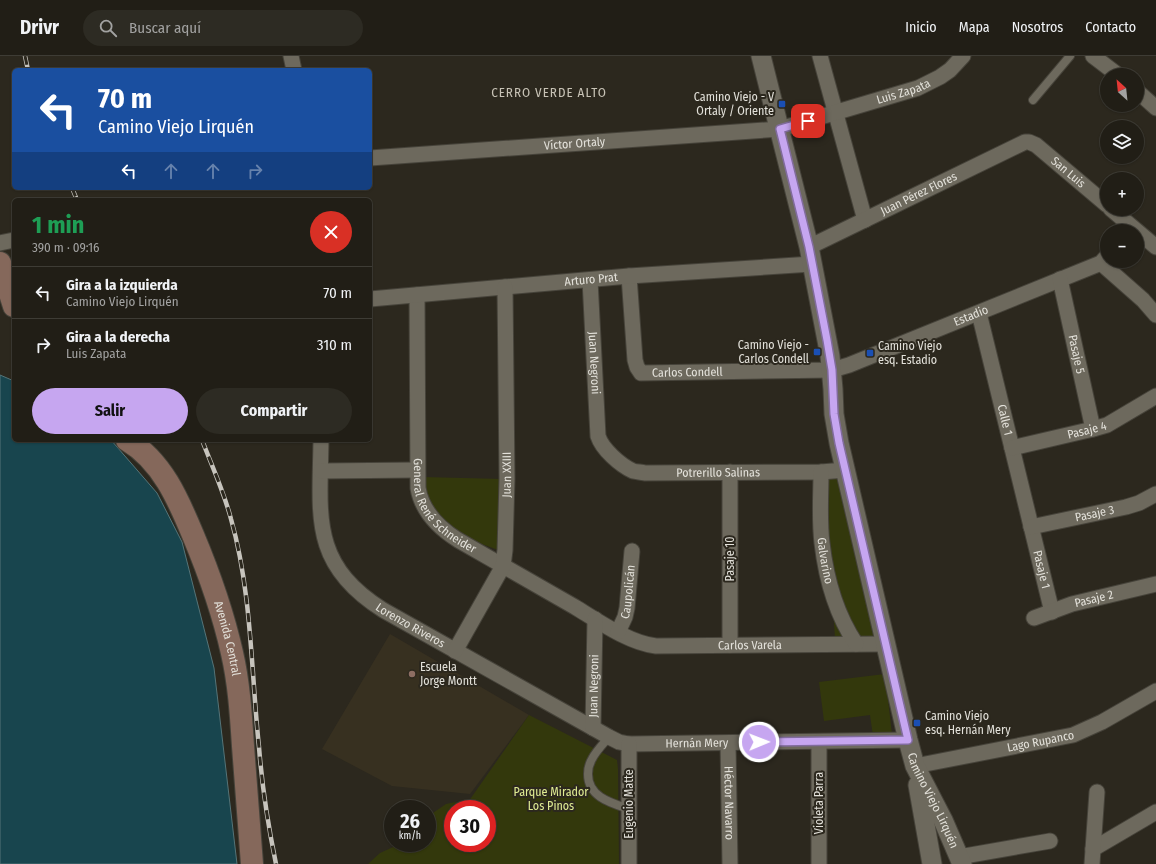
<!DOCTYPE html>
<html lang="es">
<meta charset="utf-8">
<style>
:root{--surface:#211e16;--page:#2d2b23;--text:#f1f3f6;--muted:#a2a2a1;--line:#3e3c35;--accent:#c6a6f0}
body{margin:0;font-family:"Fira Sans Condensed",sans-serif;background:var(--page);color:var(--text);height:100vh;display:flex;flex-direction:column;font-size:15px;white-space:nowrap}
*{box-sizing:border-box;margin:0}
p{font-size:13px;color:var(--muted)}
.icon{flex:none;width:22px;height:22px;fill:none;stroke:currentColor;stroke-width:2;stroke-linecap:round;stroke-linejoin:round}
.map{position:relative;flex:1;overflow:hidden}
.side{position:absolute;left:12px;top:142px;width:360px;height:244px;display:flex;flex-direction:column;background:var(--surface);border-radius:6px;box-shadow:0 1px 3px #0004,0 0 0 1px var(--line)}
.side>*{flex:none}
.hud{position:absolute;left:12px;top:12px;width:360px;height:122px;border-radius:6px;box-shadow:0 1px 3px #0004,0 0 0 1px var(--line);background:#1a4fa0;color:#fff;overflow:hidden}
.needle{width:26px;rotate:333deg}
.fabs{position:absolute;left:1100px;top:12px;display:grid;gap:8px}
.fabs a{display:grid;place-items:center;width:44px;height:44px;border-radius:50%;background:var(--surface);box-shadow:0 1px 3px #0004,0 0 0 1px var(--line);font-size:20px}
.speed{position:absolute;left:384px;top:744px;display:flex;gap:8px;font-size:20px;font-weight:700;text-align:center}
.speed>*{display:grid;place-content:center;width:52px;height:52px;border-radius:50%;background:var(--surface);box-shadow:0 1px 3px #0004,0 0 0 1px var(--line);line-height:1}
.speed small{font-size:10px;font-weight:400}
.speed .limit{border:6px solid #d22;background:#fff;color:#111}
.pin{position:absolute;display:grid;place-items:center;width:34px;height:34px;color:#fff;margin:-17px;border-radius:8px;box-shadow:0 2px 6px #0006}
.me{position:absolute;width:44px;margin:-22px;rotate:89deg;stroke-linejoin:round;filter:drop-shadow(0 0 3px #0008)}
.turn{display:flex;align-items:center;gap:14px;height:84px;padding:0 20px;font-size:18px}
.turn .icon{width:52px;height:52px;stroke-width:2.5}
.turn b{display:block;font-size:28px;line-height:34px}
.lanes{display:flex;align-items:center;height:38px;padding:0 20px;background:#0003;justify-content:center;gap:20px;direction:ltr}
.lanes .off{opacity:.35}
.round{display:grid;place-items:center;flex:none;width:42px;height:42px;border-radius:21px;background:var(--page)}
.head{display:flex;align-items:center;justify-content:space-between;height:68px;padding:0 20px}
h1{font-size:24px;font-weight:700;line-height:30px;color:#1e9e55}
.action{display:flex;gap:8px;margin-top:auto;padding:8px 20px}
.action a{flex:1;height:46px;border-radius:24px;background:var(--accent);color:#111;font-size:16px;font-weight:700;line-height:46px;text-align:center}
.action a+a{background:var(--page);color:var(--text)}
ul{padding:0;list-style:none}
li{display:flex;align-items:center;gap:12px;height:52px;padding:0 20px;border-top:1px solid var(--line)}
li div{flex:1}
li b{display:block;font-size:15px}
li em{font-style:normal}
header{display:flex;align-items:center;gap:24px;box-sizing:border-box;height:56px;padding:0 20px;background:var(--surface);border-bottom:1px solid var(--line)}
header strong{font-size:19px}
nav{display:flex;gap:22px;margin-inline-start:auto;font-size:14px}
.search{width:280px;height:36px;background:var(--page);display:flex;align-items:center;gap:10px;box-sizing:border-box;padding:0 14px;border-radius:22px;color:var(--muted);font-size:15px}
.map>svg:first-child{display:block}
.built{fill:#373020}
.green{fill:#33380c;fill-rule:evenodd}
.water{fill:#18454e;stroke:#557478}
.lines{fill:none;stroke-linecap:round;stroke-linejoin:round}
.service-casing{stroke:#46433a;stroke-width:10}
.minor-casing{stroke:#46433a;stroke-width:17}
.tertiary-casing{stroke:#46433a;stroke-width:21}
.secondary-casing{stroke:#46433a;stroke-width:24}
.service{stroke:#6d695d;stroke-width:8}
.minor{stroke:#6d695d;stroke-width:15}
.tertiary{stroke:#6d695d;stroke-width:19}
.secondary{stroke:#85685b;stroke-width:22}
.rail-casing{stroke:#c7c4bd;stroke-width:4.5}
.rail{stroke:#2c281e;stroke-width:3;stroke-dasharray:9;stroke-linecap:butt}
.route-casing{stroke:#816c9c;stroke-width:10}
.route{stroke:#c6a6f0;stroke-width:7}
.transit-dot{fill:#1a4fb4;stroke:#2c281e;stroke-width:1.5}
.education-dot{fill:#8d6e63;stroke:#2c281e;stroke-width:1.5}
.labels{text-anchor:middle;stroke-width:4;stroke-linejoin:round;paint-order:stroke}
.street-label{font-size:12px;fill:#e3e1da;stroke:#2c281e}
.poi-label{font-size:12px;fill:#e3e1da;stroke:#2c281e;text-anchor:start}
.park-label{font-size:12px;fill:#e0ec93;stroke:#2c281e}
.neighbourhood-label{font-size:13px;letter-spacing:1px;fill:#c8c3b6;stroke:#2c281e}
</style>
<header>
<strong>Drivr</strong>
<div class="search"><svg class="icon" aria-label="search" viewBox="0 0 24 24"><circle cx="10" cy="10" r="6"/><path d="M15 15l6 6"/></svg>Buscar aquí</div>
<nav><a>Inicio</a><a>Mapa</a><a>Nosotros</a><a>Contacto</a></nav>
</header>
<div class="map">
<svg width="1156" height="808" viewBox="0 0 1156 808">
<rect width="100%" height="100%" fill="#2c281e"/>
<path class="built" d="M390 578 529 659 470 738 392 730 322 693Z"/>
<path class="green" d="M837 420 875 584 835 582 824 421Z
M423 421 502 423 501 495 454 478 430 456Z
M885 618 892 678 873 680 870 659 824 665 819 626Z
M529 659 617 704 618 713 619 808H368L380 797 402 787H427V761L446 748 456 746 464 752ZM453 753H487V787H453Z"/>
<path class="water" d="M0 319 14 325V384H111L157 437 182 486 214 612 237 808H0Z"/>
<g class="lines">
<defs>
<path id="service" d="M1033 44 1070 0
M609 681C603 688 596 695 592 703 589 708 588 713 588 718 588 741 611 747 629 753"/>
<g id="minor">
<path d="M291 0 294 14"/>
<path d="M820 0 865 164"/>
<path d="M1093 0 1118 19"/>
<path d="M1137 35 1156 52"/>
<path id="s1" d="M370 102 780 73 918 32 940 21 950 14 963 0"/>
<path d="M1111 153 1156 191"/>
<path d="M0 187 14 184"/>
<path id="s2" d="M809 191 1025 86H1029L1036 89 1107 149"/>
<path d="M1101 207 1143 244 1156 259"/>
<path id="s3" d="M629 220 635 304 637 311 641 317 832 314 849 309 1101 207 1107 200"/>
<path id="s4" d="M1060 223 1093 373"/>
<path id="s5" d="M590 224 598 380C602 393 620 409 633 415 637 416 641 416 645 417L821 416 845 414"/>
<path id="s6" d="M417 239 418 432C422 456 439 472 458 484 497 506 536 529 575 551 598 565 629 587 656 590L886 588"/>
<path id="s7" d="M370 243 629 220 812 208"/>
<path id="s8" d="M979 257 1052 556"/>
<path id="s9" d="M321 384C320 460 310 508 383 554L609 681 619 686 629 688 908 684"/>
<path id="s10" d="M1012 392 1093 373 1107 369 1156 340"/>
<path d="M321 415 417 414"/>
<path id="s11" d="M821 416C821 439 819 463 822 487 826 522 836 558 856 588"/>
<path id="s12" d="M1031 471 1126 451 1139 447 1156 438"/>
<path id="s13" d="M1034 562 1072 548 1156 528"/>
<path id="s14" d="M618 576 625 561 627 552 632 495"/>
<path d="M730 589V416"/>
<path id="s15" d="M455 595 503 510 505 494 507 423 505 231"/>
<path id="s16" d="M593 672 595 563"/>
<path id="s17" d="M728 687 730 808"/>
<path id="s18" d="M915 710 1073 679 1102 666 1156 635"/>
<path d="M1093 793 1156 756"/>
<path d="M959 801 1050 785"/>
<path d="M629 808V688"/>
<path d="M819 808V686"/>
<path d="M1092 808 1097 736"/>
</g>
<g id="tertiary">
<path id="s19" d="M761 0 809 191 830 300 833 333 834 358 839 387 908 684 915 710 943 764 962 808"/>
<path d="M918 729 932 808"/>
</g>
<g id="secondary">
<path d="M0 207 14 250"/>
<path id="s20" d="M127 384C162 405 178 443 193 479 209 517 223 557 232 597 239 627 241 659 243 690 246 729 249 769 252 808"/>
</g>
</defs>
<use href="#service" class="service-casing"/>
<use href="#minor" class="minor-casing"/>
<use href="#tertiary" class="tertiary-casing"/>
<use href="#secondary" class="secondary-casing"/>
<use href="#service" class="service"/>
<use href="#minor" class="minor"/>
<use href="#tertiary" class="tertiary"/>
<use href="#secondary" class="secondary"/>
<defs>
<path id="rail" d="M25 0 28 14
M72 132 77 144
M202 384C212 410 224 436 231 463 252 537 251 616 259 691 262 730 268 769 276 808"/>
</defs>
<use href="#rail" class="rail-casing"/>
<use href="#rail" class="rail"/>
</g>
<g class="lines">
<defs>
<path id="route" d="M759 686 908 684 839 387 834 358 832 314 827 284 809 191 780 73 808 65"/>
</defs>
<use href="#route" class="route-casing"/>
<use href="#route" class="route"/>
</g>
<g class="transit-dot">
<rect x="778" y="44" width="8" height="8" rx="2"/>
<rect x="813" y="292" width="8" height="8" rx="2"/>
<rect x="866" y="293" width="8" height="8" rx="2"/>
<rect x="913" y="663" width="8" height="8" rx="2"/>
</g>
<circle class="education-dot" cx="412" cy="618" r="4"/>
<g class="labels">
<g class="street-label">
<text dy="4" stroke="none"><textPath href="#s1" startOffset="540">Luis Zapata</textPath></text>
<text dy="4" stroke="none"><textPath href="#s1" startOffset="205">Víctor Ortaly</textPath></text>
<text dy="4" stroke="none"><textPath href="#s2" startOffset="294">San Luis</textPath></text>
<text dy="4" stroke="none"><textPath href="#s2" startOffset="122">Juan Pérez Flores</textPath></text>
<text dy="4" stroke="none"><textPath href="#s7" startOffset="222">Arturo Prat</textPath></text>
<text dy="4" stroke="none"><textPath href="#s3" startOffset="439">Estadio</textPath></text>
<text dy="4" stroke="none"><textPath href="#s4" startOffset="77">Pasaje 5</textPath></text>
<text dy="4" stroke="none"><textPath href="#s5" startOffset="83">Juan Negroni</textPath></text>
<text dy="4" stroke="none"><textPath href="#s3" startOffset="145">Carlos Condell</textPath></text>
<text dy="4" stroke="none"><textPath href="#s8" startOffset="110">Calle 1</textPath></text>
<text dy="4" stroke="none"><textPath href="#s10" startOffset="77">Pasaje 4</textPath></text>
<text dy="4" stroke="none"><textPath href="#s5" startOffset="292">Potrerillo Salinas</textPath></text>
<text dy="4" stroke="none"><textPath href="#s15" startOffset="189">Juan XXIII</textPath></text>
<text dy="4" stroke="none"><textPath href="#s6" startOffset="222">General René Schneider</textPath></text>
<text dy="4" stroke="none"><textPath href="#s12" startOffset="65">Pasaje 3</textPath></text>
<text transform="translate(730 503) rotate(-90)" y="4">Pasaje 10</text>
<text dy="4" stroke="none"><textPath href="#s11" startOffset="89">Galvarino</textPath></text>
<text dy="4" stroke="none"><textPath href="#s8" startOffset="264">Pasaje 1</textPath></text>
<text dy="4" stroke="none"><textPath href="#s14" startOffset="42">Caupolicán</textPath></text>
<text dy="4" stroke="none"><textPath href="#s13" startOffset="63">Pasaje 2</textPath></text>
<text dy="4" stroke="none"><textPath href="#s9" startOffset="225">Lorenzo Riveros</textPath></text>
<text dy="4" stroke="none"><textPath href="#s20" startOffset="227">Avenida Central</textPath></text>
<text dy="4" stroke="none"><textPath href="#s6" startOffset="580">Carlos Varela</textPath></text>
<text dy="4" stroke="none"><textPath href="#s16" startOffset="42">Juan Negroni</textPath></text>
<text dy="4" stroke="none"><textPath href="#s18" startOffset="128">Lago Rupanco</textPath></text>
<text dy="4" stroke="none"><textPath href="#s9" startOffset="542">Hernán Mery</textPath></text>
<text dy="4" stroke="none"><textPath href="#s19" startOffset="766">Camino Viejo Lirquén</textPath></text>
<text dy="4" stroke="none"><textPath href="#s17" startOffset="60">Héctor Navarro</textPath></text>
<text transform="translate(819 747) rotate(-90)" y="4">Violeta Parra</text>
<text transform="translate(629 748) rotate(-90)" y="4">Eugenio Matte</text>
</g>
<g class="poi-label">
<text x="774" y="45" text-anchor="end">Camino Viejo - V<tspan x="774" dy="14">Ortaly / Oriente</tspan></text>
<text x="809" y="293" text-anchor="end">Camino Viejo -<tspan x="809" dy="14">Carlos Condell</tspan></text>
<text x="878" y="294">Camino Viejo<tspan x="878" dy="14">esq. Estadio</tspan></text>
<text x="420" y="615">Escuela<tspan x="420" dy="14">Jorge Montt</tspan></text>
<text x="925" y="664">Camino Viejo<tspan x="925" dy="14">esq. Hernán Mery</tspan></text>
</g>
<g class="park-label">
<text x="551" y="740">Parque Mirador<tspan x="551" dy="14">Los Pinos</tspan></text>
</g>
<g class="neighbourhood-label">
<text x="549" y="41">CERRO VERDE ALTO</text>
</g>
</g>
</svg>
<div class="fabs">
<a><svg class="needle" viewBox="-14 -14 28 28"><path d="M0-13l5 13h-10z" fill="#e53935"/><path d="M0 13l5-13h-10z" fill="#a2a2a1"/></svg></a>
<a><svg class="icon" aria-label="layers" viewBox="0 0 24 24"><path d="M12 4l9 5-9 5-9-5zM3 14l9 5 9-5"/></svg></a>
<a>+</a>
<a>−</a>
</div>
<div class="speed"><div>26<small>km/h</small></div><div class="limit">30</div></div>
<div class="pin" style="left:808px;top:65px;background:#d93025"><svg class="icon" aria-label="arrive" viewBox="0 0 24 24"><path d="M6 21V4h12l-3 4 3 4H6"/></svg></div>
<svg class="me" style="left:759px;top:686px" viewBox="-20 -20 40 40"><circle r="17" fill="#c6a6f0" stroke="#fff" stroke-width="3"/><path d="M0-11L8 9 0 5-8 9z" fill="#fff"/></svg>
<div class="hud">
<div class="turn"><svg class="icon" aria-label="left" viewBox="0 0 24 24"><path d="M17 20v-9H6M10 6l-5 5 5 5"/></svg><div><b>70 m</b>Camino Viejo Lirquén</div></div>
<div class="lanes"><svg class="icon" aria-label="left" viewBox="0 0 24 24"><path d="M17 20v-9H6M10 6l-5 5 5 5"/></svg><svg class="icon off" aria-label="ahead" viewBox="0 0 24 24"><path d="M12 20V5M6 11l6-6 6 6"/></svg><svg class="icon off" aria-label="ahead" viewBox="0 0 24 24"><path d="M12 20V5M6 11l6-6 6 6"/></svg><svg class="icon off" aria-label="right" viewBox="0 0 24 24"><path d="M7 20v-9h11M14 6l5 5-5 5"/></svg></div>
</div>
<section class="side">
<div class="head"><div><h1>1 min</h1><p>390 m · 09:16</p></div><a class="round" style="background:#d93025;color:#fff"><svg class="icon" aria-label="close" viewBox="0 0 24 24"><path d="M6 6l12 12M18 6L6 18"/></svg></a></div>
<ul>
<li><svg class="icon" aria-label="left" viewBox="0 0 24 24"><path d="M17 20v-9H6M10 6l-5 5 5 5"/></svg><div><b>Gira a la izquierda</b><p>Camino Viejo Lirquén</p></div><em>70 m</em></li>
<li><svg class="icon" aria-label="right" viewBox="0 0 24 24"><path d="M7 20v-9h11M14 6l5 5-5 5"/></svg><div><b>Gira a la derecha</b><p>Luis Zapata</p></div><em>310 m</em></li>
</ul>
<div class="action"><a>Salir</a><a>Compartir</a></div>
</section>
</div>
